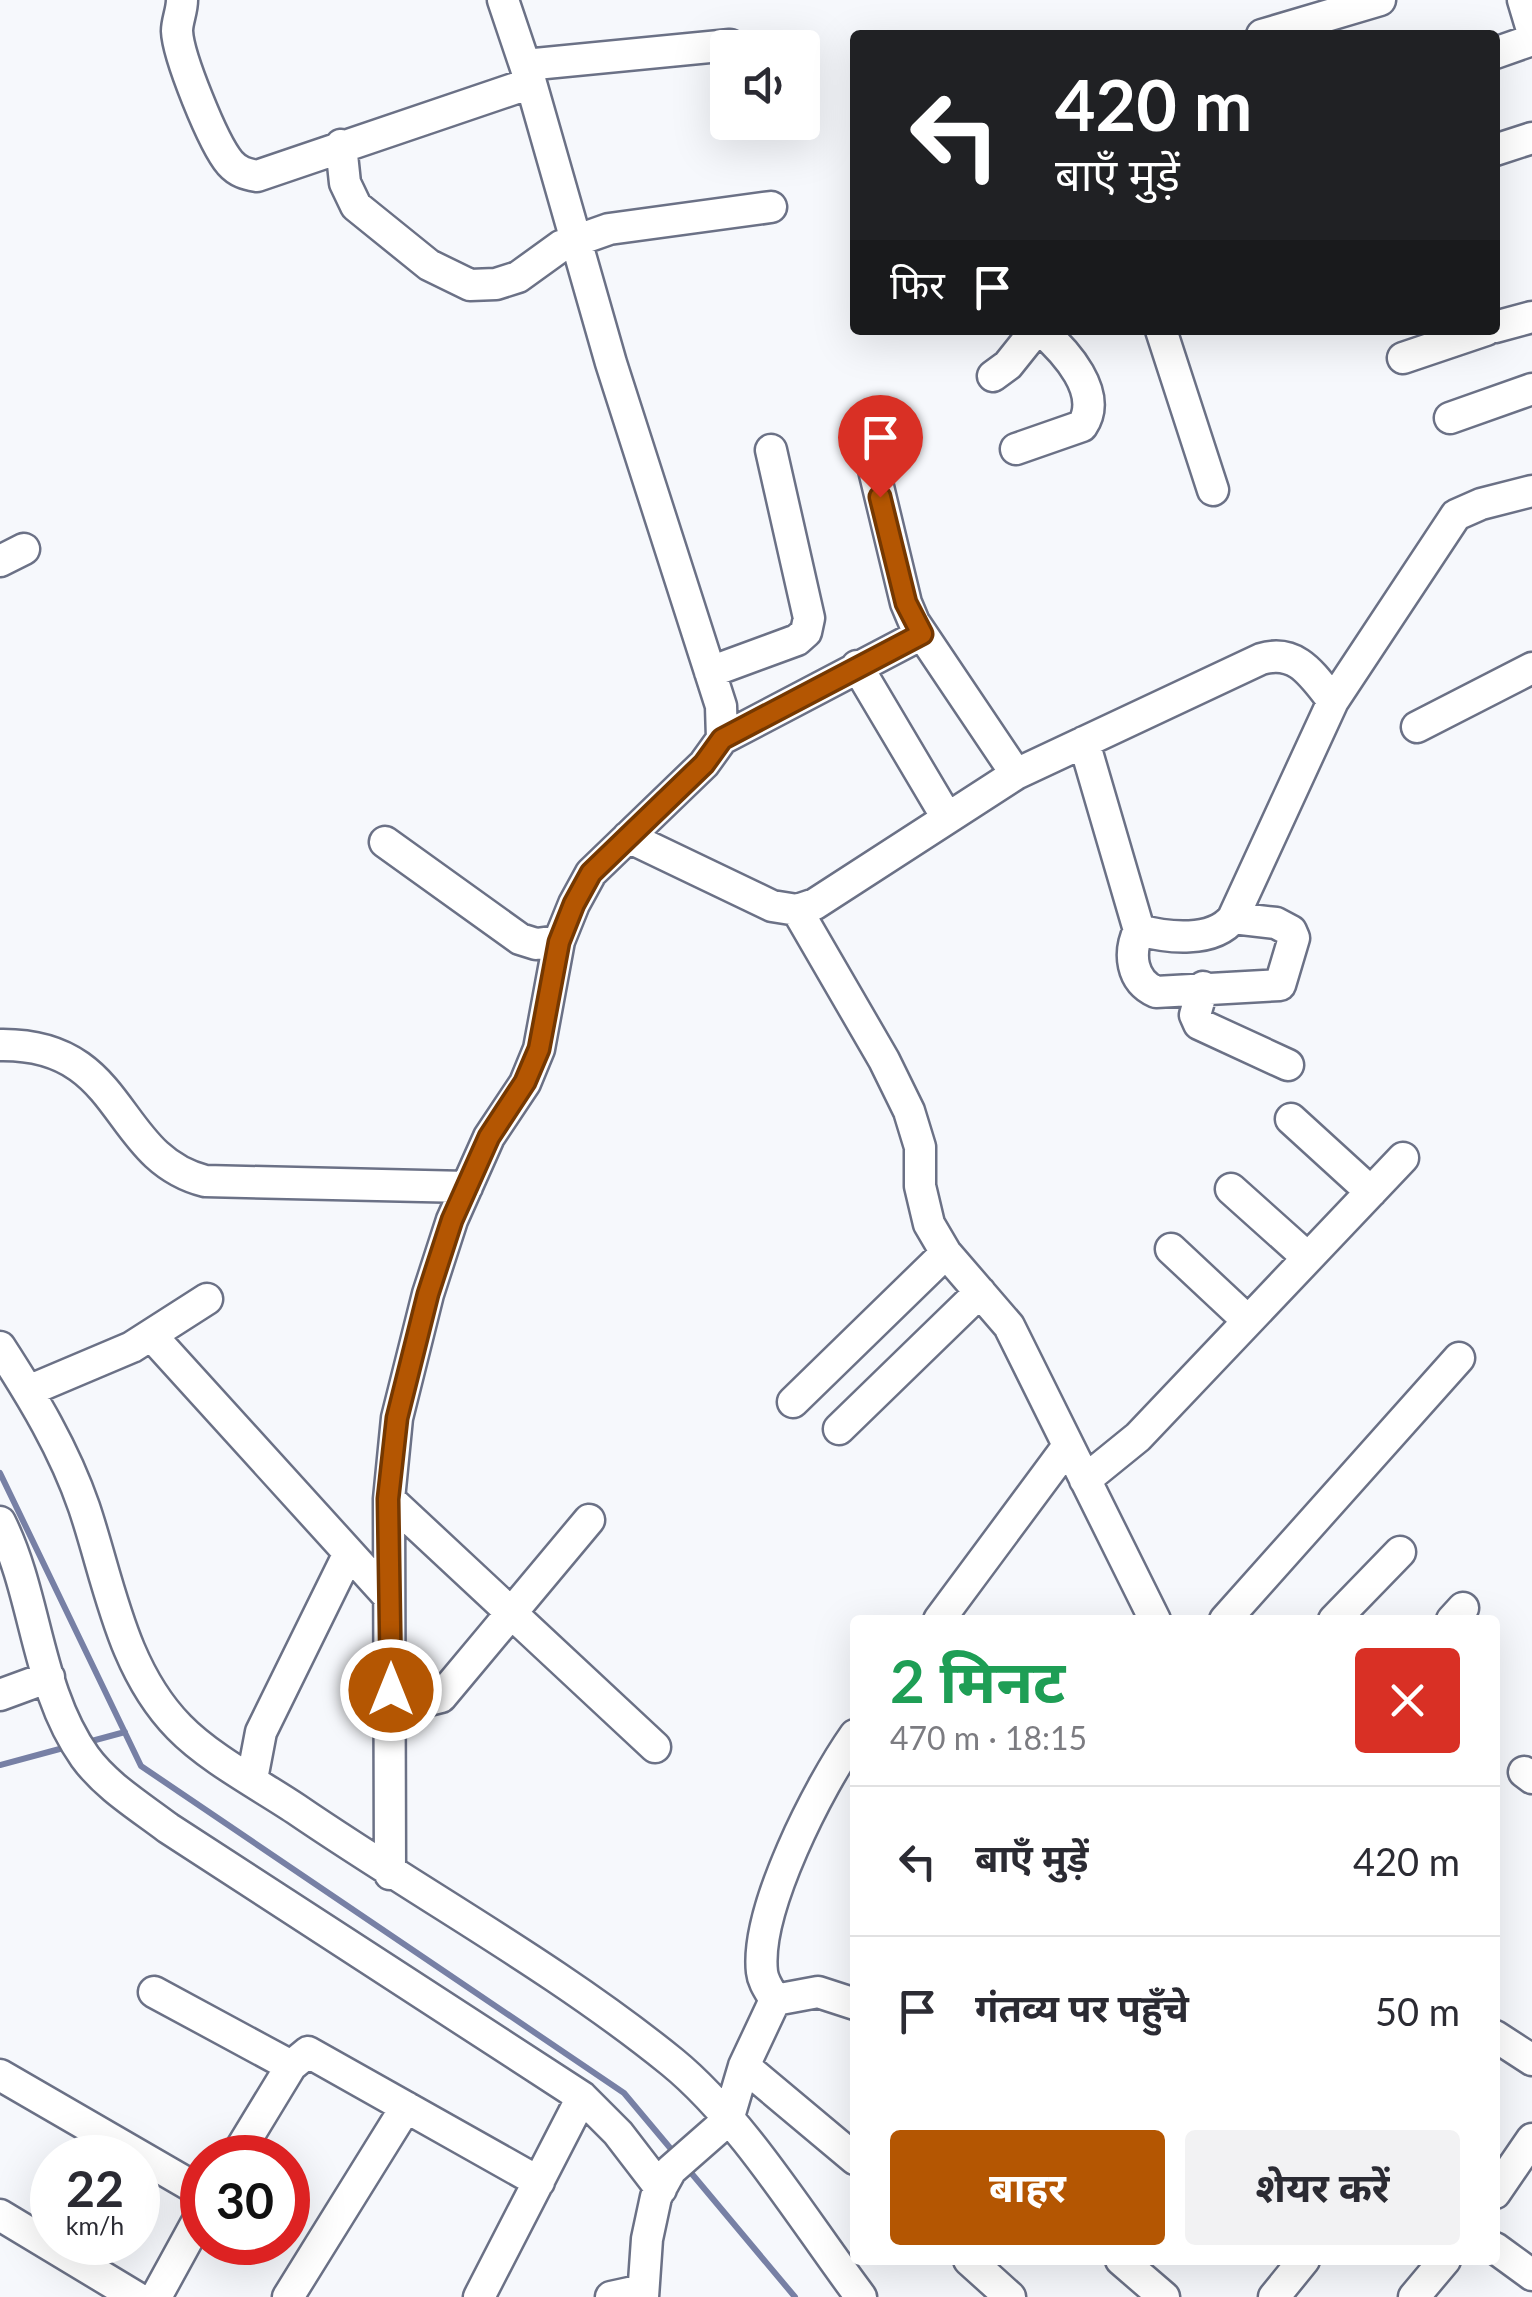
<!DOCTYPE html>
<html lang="hi">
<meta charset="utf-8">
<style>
:root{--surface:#fff;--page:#f2f2f3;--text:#2b2b33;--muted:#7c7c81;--line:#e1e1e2;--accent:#b45602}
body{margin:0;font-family:Lato,"Noto Sans Devanagari",sans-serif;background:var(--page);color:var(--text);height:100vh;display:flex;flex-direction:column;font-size:38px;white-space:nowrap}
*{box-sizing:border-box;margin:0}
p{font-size:32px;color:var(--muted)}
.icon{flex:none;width:55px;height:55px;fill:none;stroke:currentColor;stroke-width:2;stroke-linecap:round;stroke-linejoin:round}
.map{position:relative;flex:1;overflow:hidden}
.sheet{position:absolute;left:850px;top:1615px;width:650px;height:650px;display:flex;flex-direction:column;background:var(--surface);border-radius:10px;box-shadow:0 10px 40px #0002}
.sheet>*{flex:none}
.top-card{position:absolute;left:850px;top:30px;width:650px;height:305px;border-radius:10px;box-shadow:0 10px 40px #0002;background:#202124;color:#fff;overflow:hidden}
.buttons{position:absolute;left:710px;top:30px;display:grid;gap:20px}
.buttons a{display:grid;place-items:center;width:110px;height:110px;border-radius:10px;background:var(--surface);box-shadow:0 10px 40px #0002;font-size:50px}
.speed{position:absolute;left:30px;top:2135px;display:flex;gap:20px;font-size:50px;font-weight:700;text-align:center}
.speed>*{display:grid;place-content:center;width:130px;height:130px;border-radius:50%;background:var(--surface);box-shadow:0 10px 40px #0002;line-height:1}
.speed small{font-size:25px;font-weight:400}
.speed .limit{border:15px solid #d22;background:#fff;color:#111}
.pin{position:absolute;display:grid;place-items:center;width:85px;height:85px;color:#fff;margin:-102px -42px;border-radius:50% 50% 50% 0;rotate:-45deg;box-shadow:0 0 10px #0007}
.pin .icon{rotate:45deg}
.me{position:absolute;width:110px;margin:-55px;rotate:0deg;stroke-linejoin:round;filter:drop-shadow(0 0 8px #0008)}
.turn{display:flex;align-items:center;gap:35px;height:210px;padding:0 40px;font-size:45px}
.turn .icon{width:130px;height:130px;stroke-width:2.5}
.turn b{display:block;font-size:70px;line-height:85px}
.then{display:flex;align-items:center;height:95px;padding:0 40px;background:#0003;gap:20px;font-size:38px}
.round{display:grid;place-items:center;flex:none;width:105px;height:105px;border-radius:10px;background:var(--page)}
.headline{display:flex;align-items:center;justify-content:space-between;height:170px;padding:0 40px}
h1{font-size:60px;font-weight:700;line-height:75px;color:#1e9e55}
.button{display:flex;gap:20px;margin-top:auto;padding:20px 40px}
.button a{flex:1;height:115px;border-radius:10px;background:var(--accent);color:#fff;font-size:40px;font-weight:700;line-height:115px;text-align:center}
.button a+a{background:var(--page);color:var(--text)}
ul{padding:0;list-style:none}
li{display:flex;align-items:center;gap:30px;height:150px;padding:0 40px;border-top:2px solid var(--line)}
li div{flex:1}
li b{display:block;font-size:38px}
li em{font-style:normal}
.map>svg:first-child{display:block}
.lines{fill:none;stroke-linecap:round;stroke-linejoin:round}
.stream{stroke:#7780a5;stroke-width:6}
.minor-casing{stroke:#6b7186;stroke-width:35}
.minor{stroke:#fff;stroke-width:30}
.route-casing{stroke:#753801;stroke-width:25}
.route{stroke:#b45602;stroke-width:18}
</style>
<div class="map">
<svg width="1532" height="2297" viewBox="0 0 1532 2297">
<rect width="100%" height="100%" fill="#f6f8fc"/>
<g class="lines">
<path class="stream" d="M0 1473 141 1766 624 2093 676 2155
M88 1742 125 1732
M0 1765 67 1747
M687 2168 795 2297"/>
<defs>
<path id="minor" d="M182 0C182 11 177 21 177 31 178 56 213 143 230 163 238 172 246 174 257 176L531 83
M1523 0 1532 30
M1262 35 1380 0
M1495 53 1532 40
M525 65 730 45
M341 145 345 183 356 206 429 265 470 285 496 284 518 277 561 246 609 229 771 207
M1495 150 1532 138
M1495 327 1532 317
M1161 330 1213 490
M1403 358 1486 330
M993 376 1008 365 1036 330
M1450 418 1532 389
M1016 449 1082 426C1104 393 1065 351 1041 330
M874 470 906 603 914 622 1016 774
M0 561 24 549
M857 666 946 816
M710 672 797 640 806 632 809 618 771 450
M1417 727 1532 668
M722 739 922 634
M1084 742 1139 930C1168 938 1213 943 1233 918L1333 701 1456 515 1481 504 1532 491
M628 837 772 906 797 910 815 904 1016 774 1261 659C1297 648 1313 676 1333 701
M385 842 520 939 536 944 559 941
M797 910 884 1060 909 1111 920 1147V1186L929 1224 946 1253 1009 1326 1155 1620
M1139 930C1128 953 1131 981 1156 992L1280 985 1294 938 1291 931 1276 923 1233 918
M1203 987 1195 1015 1199 1024 1288 1065
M0 1045C127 1043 111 1157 205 1181L467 1187
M1291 1119 1371 1192
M1231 1189 1308 1258
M1171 1249 1248 1321
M152 1336 389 1597
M0 1347C33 1398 64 1449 84 1507 109 1581 121 1668 179 1727 209 1758 260 1785 296 1809 420 1894 555 1967 672 2062 743 2120 805 2223 861 2297
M28 1391 132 1347 207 1299
M793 1402 946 1253
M839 1429 980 1292
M1085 1480 1138 1437 1403 1158
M389 1499 655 1747
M0 1522C37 1596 36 1688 85 1757 106 1786 139 1806 168 1828L582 2097 618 2133 661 2189
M939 1620 1068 1446
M1225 1620 1459 1358
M1334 1620 1400 1552
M1452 1620 1463 1608
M391 1690 425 1701 441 1697 589 1520
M0 1695 49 1677
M1524 1772 1532 1778
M252 1779 261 1732 349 1553
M390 1874 389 1499 397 1418 428 1294 452 1220 489 1137 525 1083 539 1049 559 941 574 904 591 873 704 764 722 739 721 706 611 363 531 83 503 0
M154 1992 291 2066 235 2158
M775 2000C770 1991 763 1982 762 1972 755 1910 819 1786 855 1735
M1495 2036 1532 2060
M291 2066 308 2052 539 2182
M744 2066 855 2159
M0 2075 202 2192
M1495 2193 1532 2139
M0 2215 136 2297
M1495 2248 1532 2275
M969 2260 1010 2297
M1121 2260 1164 2297
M156 2297 202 2213
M288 2297 406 2107
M479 2297 582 2097
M611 2297 643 2290
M643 2297 647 2239 656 2197 671 2170 728 2120 744 2066 775 2000 818 1992 855 2004
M1274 2297 1304 2260
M1414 2297 1445 2260"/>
</defs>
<use href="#minor" class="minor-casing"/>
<use href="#minor" class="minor"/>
</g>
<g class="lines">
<defs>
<path id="route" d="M391 1690 388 1499 397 1418 428 1294 452 1220 489 1137 525 1082 539 1049 559 942 574 904 591 873 704 764 722 739 922 634 906 603 880 497"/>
</defs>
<use href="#route" class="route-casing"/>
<use href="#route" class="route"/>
</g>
</svg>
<div class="buttons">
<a><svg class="icon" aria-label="sound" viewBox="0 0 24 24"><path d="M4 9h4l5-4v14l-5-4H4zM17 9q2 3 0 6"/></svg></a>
</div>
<div class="speed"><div>22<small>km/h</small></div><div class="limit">30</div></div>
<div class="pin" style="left:880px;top:497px;background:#d93025"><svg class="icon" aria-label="arrive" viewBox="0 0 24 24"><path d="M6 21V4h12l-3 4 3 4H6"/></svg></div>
<svg class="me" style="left:391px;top:1690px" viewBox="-20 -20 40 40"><circle r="17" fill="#b45602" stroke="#fff" stroke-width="3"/><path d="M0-11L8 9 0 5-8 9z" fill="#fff"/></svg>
<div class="top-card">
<div class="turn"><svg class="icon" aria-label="left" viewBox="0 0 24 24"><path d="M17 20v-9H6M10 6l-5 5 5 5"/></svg><div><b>420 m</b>बाएँ मुड़ें</div></div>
<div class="then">फिर<svg class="icon" aria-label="arrive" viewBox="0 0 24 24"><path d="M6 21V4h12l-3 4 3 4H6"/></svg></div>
</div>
<section class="sheet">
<div class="headline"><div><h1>2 मिनट</h1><p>470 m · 18:15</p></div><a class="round" style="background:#d93025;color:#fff"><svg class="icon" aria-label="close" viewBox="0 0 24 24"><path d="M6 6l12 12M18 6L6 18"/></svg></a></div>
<ul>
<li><svg class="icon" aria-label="left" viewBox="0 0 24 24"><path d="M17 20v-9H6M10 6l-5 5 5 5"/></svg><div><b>बाएँ मुड़ें</b></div><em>420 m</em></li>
<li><svg class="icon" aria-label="arrive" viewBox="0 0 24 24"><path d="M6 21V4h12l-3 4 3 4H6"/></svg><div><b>गंतव्य पर पहुँचे</b></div><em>50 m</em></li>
</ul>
<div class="button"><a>बाहर</a><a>शेयर करें</a></div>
</section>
</div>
